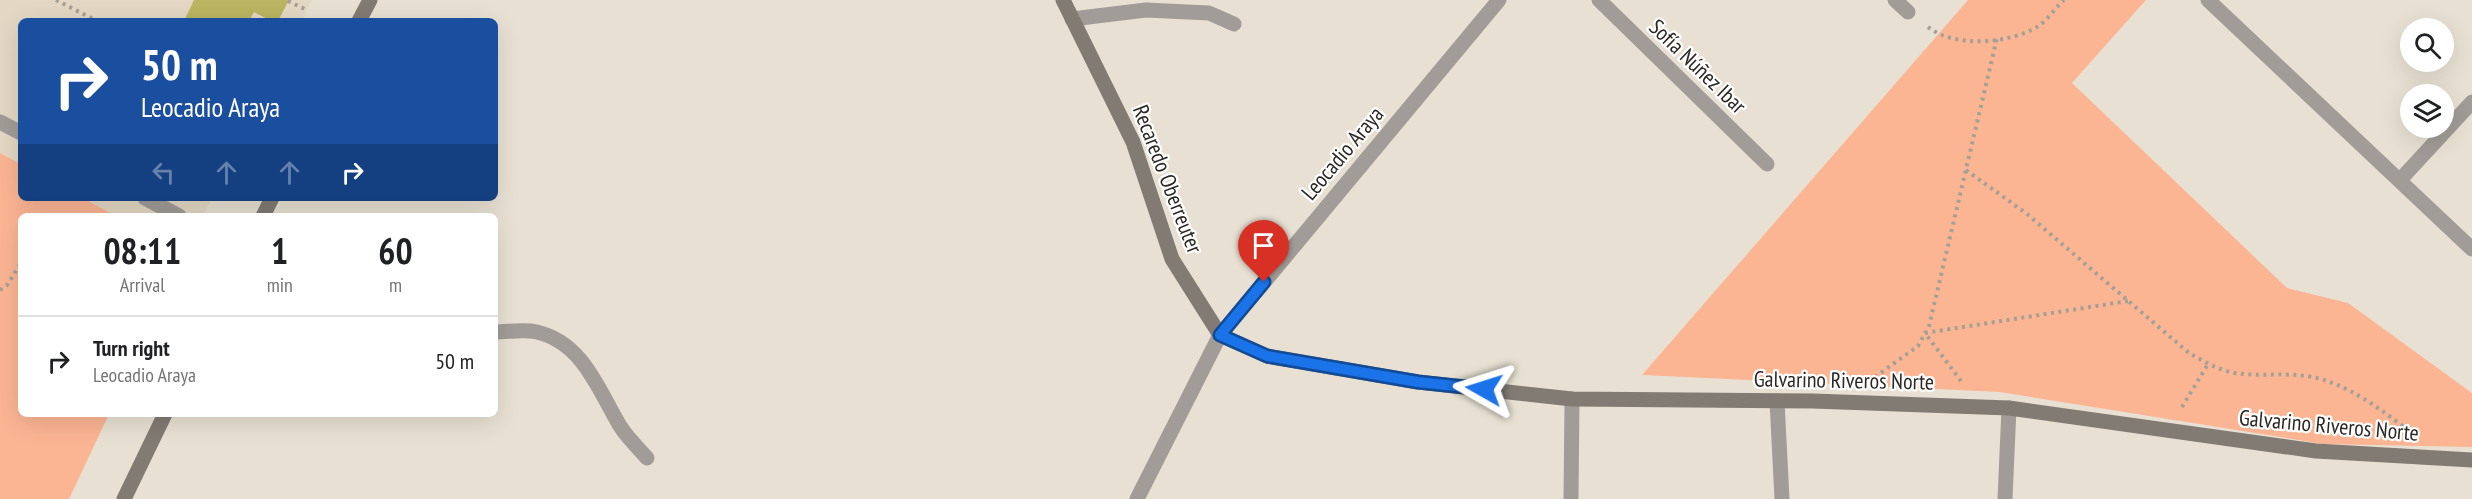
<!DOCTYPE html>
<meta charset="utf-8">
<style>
:root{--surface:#fff;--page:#f6f6f6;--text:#202124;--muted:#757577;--line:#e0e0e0}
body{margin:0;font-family:"PT Sans Narrow",sans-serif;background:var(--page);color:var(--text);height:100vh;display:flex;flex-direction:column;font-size:22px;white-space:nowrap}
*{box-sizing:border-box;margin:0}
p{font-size:20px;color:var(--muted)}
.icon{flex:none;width:33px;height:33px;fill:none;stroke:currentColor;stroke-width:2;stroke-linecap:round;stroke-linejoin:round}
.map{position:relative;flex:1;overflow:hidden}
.details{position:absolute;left:18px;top:213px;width:480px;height:204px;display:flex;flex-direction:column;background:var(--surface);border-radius:9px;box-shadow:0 6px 24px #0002}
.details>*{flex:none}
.hud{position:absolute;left:18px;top:18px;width:480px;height:183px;border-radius:9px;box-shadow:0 6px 24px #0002;background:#1a4fa0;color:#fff;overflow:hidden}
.buttons{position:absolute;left:2400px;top:18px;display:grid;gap:12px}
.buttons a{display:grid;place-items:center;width:54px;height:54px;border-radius:50%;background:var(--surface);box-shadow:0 6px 24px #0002;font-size:30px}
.pin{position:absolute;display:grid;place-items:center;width:51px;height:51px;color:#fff;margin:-62px -26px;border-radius:50% 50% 50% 0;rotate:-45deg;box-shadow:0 0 6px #0007}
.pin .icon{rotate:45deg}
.me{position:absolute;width:66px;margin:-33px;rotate:276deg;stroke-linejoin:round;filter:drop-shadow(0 0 4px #0008)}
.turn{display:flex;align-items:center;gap:21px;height:126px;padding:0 24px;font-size:27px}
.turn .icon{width:78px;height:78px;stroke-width:2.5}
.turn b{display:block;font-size:42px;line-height:51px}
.lanes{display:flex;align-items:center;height:57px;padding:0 24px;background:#0003;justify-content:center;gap:30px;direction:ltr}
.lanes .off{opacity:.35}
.eta{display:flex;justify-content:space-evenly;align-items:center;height:102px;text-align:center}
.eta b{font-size:36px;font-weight:700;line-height:42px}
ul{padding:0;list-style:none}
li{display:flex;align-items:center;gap:18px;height:90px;padding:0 24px;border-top:2px solid var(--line)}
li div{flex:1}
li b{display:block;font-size:22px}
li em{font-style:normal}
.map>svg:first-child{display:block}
.built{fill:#e3d8c3}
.green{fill:#fbb593}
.building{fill:#bbb460}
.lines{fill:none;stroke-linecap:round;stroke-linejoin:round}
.path{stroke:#a5a095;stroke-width:4;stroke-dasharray:3 4.5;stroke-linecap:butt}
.lane{stroke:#a29c98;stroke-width:15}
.street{stroke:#a29c98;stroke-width:15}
.secondary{stroke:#827b74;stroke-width:15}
.route-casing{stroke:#114b97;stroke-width:15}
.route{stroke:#1a73e8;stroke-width:10}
.labels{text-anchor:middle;stroke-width:4.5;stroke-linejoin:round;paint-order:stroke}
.street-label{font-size:22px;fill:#2b2823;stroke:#fff}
</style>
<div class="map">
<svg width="2472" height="499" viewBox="0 0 2472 499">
<rect width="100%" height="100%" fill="#e8e1d3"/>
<path class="built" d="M0 0H312L302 21H21V164L0 153Z
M83 198H212L203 216H116Z"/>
<path class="green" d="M1968 0H2146L2072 83 2287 288 2348 303 2472 393V447L2323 444 2000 392 1642 375Z
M0 153 21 164V198H83L116 216H21V414H109L69 499H0Z"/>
<path class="building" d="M194 0H289L278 21H271L254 12 249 21H184Z"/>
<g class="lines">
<path class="path" d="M56 0 97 21
M288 1 307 10
M1928 27C1955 48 2008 44 2037 27 2047 21 2055 8 2064 0
M1966 170 2027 214 2189 353C2203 361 2218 370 2235 373 2260 377 2287 372 2312 377 2348 384 2380 409 2408 430
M0 290 7 285 21 263
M1875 377 1918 346 1929 326 1997 38
M1961 381 1925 333 2128 301
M2182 407 2208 364"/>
<path class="lane" d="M0 122 21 133
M145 198 179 216
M495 332C509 332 523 329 537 332 583 343 598 389 620 426 627 437 638 448 647 458"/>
<path class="street" d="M1599 0 1767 164
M1895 0 1908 12
M2208 0 2472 249
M1072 19 1146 10 1209 13 1234 24
M2400 180 2472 102
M1777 401 1782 499
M1137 499 1220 335 1499 0
M1571 499 1572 399
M2005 499 2009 408"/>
<path class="secondary" d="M1063 0 1133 142 1172 259 1220 335 1267 356 1418 382 1572 399 1813 401 2009 408 2316 451 2472 460
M359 21 370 0
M263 216 272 198
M124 499 165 414"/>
</g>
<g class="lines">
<defs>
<path id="route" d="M1264 282 1220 335 1267 356 1418 382 1484 389"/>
</defs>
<use href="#route" class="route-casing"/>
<use href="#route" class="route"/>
</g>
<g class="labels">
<g class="street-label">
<text transform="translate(1698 66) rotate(44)" y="8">Sofía Núñez Ibar</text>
<text transform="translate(1342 153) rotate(-50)" y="8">Leocadio Araya</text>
<text transform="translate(1168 179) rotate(69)" y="8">Recaredo Oberreuter</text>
<text transform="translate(1844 380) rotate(1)" y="8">Galvarino Riveros Norte</text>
<text transform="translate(2329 425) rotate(5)" y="8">Galvarino Riveros Norte</text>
</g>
</g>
</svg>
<div class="buttons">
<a><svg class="icon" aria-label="search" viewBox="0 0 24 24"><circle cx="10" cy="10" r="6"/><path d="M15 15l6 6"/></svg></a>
<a><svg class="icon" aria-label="layers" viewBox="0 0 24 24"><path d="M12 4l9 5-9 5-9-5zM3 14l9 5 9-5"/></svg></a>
</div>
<div class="pin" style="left:1264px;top:282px;background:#d93025"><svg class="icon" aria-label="arrive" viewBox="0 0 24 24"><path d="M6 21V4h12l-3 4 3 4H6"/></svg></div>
<svg class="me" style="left:1484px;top:389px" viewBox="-20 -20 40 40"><path d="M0-17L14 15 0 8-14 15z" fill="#1a73e8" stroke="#fff" stroke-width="4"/></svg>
<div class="hud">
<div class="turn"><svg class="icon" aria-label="right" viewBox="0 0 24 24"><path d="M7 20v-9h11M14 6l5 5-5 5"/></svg><div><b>50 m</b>Leocadio Araya</div></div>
<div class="lanes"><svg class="icon off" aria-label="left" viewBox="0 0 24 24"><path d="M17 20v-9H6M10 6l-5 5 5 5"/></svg><svg class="icon off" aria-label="ahead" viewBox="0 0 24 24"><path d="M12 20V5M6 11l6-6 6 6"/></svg><svg class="icon off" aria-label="ahead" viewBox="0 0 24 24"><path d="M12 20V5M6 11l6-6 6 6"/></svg><svg class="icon" aria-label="right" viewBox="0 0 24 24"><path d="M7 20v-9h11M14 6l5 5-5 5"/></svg></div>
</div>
<section class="details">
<div class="eta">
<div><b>08:11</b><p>Arrival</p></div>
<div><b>1</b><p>min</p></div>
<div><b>60</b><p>m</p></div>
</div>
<ul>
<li><svg class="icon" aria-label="right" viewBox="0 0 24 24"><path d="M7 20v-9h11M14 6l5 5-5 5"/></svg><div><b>Turn right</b><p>Leocadio Araya</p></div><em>50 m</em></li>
</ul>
</section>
</div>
